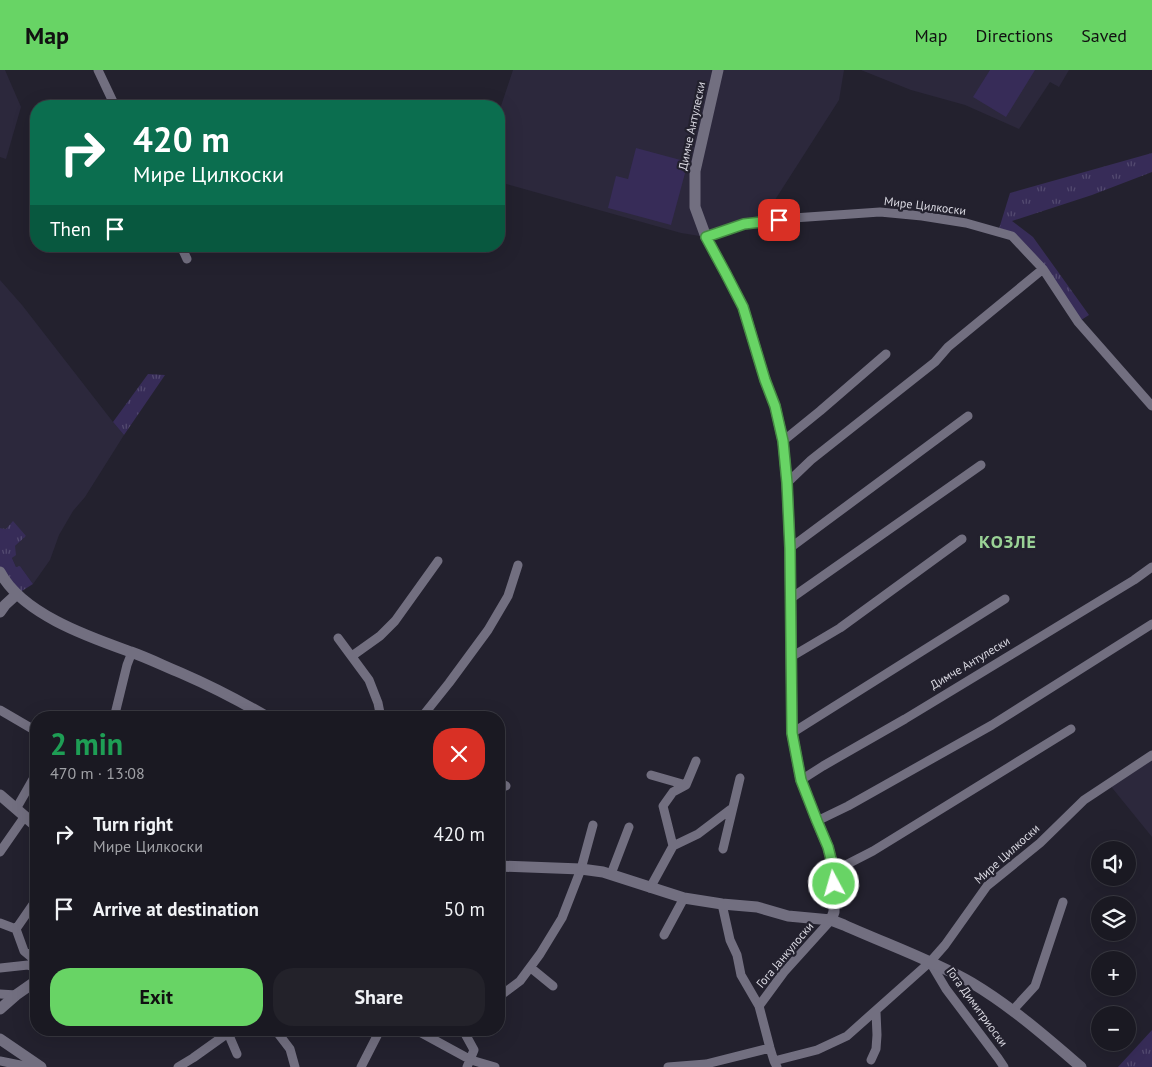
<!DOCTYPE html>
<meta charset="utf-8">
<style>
:root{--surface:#1a1922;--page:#23222a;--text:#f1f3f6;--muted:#9fa0a5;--line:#383840;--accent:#68d465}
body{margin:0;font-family:"PT Sans",sans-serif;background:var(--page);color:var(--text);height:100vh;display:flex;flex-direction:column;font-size:19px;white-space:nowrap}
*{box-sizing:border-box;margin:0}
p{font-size:16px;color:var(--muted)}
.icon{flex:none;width:28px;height:28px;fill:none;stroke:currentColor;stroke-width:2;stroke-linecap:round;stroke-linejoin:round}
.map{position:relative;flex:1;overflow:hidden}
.side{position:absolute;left:30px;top:641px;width:475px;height:325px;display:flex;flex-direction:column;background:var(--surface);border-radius:20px;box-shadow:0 5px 20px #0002,0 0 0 1px var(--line)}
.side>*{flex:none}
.hud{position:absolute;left:30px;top:30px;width:475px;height:152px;border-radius:20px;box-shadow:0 5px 20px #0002,0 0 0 1px var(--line);background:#0b6e4f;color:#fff;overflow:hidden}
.tools{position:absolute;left:1091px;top:771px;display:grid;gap:10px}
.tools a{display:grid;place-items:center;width:45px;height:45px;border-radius:50%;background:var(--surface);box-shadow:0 5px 20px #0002,0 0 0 1px var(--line);font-size:25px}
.pin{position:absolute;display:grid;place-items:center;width:42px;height:42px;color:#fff;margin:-21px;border-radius:10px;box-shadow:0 2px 8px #0006}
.me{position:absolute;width:55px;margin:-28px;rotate:354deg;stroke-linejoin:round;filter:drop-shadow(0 0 4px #0008)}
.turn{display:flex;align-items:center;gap:18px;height:105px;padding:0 20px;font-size:22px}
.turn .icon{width:65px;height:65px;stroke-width:2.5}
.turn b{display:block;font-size:35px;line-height:42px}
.then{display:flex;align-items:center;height:48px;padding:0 20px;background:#0003;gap:10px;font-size:19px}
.round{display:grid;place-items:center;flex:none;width:52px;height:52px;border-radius:20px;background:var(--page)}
.summary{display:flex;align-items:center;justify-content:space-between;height:85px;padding:0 20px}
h1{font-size:30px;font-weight:700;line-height:38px;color:#1e9e55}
.button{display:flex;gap:10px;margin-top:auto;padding:10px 20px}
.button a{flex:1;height:58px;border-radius:20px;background:var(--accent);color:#111;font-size:20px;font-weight:700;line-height:58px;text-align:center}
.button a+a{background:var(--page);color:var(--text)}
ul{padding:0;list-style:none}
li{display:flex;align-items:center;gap:15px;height:75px;padding:0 20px}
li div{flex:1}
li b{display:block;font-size:19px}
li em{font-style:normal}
header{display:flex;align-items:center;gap:30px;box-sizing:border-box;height:70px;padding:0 25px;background:var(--accent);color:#111}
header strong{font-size:24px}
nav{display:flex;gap:28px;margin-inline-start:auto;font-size:18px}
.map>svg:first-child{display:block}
.built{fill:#2c283c}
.grass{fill:url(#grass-tufts)}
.pitch{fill:#372c58}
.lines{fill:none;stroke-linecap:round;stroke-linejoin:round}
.minor{stroke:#726f80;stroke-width:9}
.tertiary{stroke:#726f80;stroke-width:11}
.route-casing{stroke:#448a42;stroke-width:12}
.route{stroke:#68d465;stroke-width:9}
.labels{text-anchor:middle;stroke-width:4.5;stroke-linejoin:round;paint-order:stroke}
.street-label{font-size:12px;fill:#dad9e2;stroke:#23212e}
.district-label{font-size:18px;font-weight:bold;letter-spacing:1px;fill:#9ad296;stroke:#23212e}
</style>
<header>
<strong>Map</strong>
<nav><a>Map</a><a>Directions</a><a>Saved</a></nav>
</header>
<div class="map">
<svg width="1152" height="997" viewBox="0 0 1152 997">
<defs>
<pattern id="grass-tufts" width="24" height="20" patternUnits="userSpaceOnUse" patternTransform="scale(1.25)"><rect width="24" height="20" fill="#372c58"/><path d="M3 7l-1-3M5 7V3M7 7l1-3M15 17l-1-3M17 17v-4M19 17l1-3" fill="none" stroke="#534a70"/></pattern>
</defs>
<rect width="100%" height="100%" fill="#23212e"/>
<path class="built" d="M0 0H5L21 37 6 89 0 87Z
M513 0H844L839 30 773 133 779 149 706 167 681 163 499 112V42Z
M861 0H1069L1059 17 1050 12 1019 59 965 35 911 20Z
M0 210 22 235 113 352 124 365 85 427 73 441 59 465 50 490 33 514 20 496 16 497 12 488 15 485V476L26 466 0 458Z
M1152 685V767L1109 714Z"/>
<path class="grass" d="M1152 83V102L1092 125 1012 151 1033 167 1089 245 1078 252 1043 199 1012 166 998 162 1010 123Z
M148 304 165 305 124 365 113 352Z
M13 451 26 466 15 476 16 485 12 488 16 497 20 496 33 514 17 524 0 502V458L6 459Z
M1152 960V997H1118Z"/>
<path class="pitch" d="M990 0H1035L1006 47 973 27Z
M636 78 688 92 671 155 608 138 616 106 628 109Z"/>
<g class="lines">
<path class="minor" d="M98 0 115 36
M706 167 744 154 779 149 880 142 922 146 966 153 1012 166 1043 199 1078 252 1152 336
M181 176 187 189
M783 371 820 341 886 284
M787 413 811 390 935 292 948 277 1043 199
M790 478 968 346
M790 529 981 395
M338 568 369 610 378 633 381 648
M352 586 380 566 395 551 438 491
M791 587 840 558 962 469
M0 640 36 661
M114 648 127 595 132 582
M421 648 449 613 488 560 508 526 518 495
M483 648 484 646
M792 663 1005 529
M651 705 686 715
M801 710 823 696 905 649 1055 558 1134 510 1152 497
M499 712 506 716
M16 739 36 704
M817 751 848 736 992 655 1152 554
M673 776 663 736 673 722 686 715 696 691
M723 779 740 708
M0 782 25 746
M834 801 873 781 1071 659
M611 804 629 757
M650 818 673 776 698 764 731 739
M722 834 730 870 737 885 741 905 759 936 770 978 774 991 777 997
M0 853 16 859 24 881 36 891
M16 859 36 830
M664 865 684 828
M930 892 946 919 998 988 1004 997
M0 898 28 895 36 898
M531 898 553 916
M499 923H504L520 911 540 884 562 848 581 799 593 755
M0 924 16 925
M759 936 784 902 831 850
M1013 940 1035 916 1063 832
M274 960 277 962 290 979 295 997
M416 960 471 990 495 997
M463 960 474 980 467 997
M228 963 237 984
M871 990 876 979 877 965 876 942
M0 991 30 997 39 995
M774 991 817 980 847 966 930 892 945 875 987 816 1040 773 1084 730 1152 685
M178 997 193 988 228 963V960
M361 997 380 960
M668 997 706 994 770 978"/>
<path class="tertiary" d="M718 0 695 101V137L706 167 726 204 743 237 765 310 775 336 783 371 787 413 790 478 792 663 801 710 817 751 828 777 834 801V842L831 850
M0 502C22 544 89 567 131 582 148 588 164 596 181 603 211 616 240 631 269 648
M0 542 5 535 17 524
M0 725 36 756
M499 796 581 799 603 802 684 828 722 834 757 837 788 846 831 850 844 855C886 874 932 890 972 913 1012 937 1046 967 1081 997
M0 939 16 925 36 911
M0 969 41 997"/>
</g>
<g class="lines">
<defs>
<path id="route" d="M779 150 744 154 706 167 726 204 743 237 765 310 775 336 783 371 787 413 790 478 792 663 801 710 817 751 828 777 834 801V814"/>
</defs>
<use href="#route" class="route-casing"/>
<use href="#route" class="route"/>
</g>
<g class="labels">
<g class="street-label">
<text transform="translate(692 56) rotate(-78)" y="4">Димче Антулески</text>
<text transform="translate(925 136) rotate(7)" y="4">Мире Цилкоски</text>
<text transform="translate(970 593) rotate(-31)" y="4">Димче Антулески</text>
<text transform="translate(1007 784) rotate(-42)" y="4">Мире Цилкоски</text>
<text transform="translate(785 885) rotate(-50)" y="4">Гога Јанкулоски</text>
<text transform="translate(977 937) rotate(54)" y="4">Гога Димитриоски</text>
</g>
<g class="district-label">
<text x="1008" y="478">КОЗЛЕ</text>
</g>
</g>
</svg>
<div class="tools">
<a><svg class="icon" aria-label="sound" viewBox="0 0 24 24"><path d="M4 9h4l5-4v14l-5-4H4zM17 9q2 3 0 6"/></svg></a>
<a><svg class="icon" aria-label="layers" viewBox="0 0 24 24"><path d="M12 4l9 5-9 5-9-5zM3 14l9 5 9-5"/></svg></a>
<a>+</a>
<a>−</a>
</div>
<div class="pin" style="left:779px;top:150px;background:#d93025"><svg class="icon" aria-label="arrive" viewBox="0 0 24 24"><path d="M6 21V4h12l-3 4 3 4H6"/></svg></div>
<svg class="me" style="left:834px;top:814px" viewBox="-20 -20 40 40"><circle r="17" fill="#68d465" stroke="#fff" stroke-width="3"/><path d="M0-11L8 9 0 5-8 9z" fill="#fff"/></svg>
<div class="hud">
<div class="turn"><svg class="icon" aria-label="right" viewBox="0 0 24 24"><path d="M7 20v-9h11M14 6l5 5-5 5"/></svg><div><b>420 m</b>Мире Цилкоски</div></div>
<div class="then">Then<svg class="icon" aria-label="arrive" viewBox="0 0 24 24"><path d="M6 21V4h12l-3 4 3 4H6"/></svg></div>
</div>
<section class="side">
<div class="summary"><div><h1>2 min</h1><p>470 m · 13:08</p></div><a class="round" style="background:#d93025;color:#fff"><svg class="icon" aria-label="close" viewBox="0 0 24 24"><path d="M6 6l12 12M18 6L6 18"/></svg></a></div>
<ul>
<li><svg class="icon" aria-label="right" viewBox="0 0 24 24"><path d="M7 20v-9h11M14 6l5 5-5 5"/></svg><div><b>Turn right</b><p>Мире Цилкоски</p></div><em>420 m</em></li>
<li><svg class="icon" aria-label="arrive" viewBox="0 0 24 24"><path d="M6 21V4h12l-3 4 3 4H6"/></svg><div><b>Arrive at destination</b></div><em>50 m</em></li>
</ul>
<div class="button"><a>Exit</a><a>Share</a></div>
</section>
</div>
